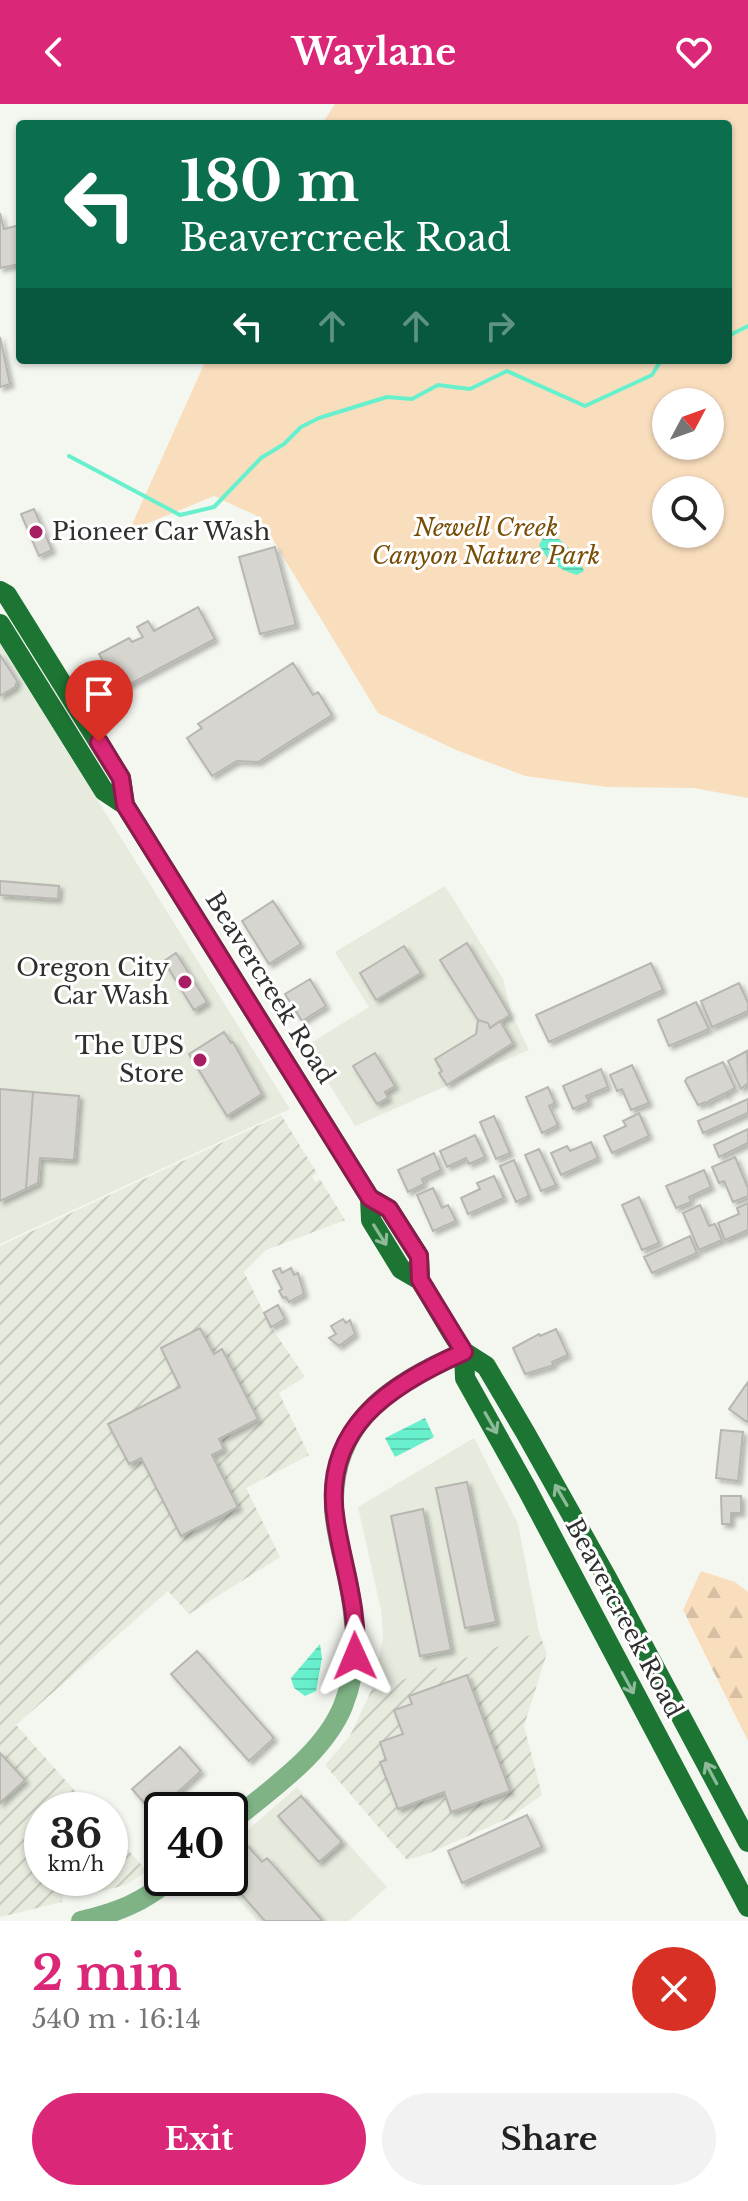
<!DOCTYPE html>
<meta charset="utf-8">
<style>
:root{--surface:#fff;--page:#f2f2f2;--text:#222;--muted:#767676;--accent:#db2777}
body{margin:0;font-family:"Libre Baskerville",serif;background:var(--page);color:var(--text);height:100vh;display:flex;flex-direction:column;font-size:30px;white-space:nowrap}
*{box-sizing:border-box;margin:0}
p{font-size:26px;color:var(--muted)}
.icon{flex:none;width:44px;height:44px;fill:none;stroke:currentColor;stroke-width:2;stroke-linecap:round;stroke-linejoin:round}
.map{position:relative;height:1817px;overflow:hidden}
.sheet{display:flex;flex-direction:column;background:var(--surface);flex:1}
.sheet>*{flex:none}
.top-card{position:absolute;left:16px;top:16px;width:716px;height:244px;border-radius:8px;box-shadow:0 2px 6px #0004;background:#0b6e4f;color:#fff;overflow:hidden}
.needle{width:52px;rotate:49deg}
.fabs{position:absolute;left:652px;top:284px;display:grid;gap:16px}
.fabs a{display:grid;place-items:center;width:72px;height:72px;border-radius:50%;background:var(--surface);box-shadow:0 2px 6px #0004;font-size:40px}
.speed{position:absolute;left:24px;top:1688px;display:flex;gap:16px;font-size:40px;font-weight:700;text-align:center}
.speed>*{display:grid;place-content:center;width:104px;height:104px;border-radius:50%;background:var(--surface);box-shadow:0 2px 6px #0004;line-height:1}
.speed small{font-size:20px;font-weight:400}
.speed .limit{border:4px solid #111;border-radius:12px;background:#fff;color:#111}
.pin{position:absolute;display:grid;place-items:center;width:68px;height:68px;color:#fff;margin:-82px -34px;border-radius:50% 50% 50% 0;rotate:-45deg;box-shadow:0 0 8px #0007}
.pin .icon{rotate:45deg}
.me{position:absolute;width:88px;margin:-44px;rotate:359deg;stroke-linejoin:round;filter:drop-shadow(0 0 6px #0008)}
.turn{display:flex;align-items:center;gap:28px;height:168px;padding:0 32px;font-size:36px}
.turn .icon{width:104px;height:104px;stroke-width:2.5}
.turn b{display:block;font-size:56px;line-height:68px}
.lanes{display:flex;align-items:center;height:76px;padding:0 32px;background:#0003;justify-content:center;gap:40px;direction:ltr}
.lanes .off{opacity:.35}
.round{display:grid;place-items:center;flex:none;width:84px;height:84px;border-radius:42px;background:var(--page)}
.head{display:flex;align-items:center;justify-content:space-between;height:136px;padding:0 32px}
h1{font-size:48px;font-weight:800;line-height:60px;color:var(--accent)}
.action{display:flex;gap:16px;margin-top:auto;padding:16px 32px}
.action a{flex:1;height:92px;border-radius:48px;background:var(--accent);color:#fff;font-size:32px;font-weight:800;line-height:92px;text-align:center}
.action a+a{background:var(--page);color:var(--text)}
header{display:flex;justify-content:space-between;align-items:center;height:104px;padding:0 32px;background:var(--accent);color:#fff;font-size:36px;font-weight:800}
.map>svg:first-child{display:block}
.built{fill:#e6ebde}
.industrial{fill:url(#industrial-furrows)}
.forest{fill:url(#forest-firs)}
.park{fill:#f9debe;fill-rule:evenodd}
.water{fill:url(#water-rules)}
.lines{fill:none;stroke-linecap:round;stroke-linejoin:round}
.stream{stroke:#68f0cc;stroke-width:4}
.building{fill:#d6d5cf;stroke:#b7b6b0;stroke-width:2;filter:url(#shadow)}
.minor{stroke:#7fb386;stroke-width:20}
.major{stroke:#1c7533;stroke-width:20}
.oneway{stroke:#8eba99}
.route-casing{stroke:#8e194d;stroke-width:20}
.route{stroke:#db2777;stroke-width:14}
.poi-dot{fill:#a81e63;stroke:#fff;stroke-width:3}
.labels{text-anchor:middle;stroke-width:6;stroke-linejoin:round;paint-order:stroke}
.park-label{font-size:24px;font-style:italic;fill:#784d05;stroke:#fff}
.poi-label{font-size:24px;fill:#2f2f2d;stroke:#fff;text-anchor:end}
.street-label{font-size:24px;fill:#2f2f2d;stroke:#fff}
</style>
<header><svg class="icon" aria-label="back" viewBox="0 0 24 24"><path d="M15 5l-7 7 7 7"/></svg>Waylane<svg class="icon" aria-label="heart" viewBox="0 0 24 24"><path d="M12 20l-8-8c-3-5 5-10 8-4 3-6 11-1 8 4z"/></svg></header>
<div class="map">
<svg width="748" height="1817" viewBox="0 0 748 1817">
<defs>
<pattern id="industrial-furrows" width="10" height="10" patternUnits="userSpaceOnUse" patternTransform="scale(2)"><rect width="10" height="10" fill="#e6ebde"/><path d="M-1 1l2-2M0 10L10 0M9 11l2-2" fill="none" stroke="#c6cabf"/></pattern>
<pattern id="forest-firs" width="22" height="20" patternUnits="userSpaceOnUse" patternTransform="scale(2)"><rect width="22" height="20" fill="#f9debe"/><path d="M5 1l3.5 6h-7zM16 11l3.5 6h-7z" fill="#d6bfa4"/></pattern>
<pattern id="water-rules" width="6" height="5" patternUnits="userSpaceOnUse" patternTransform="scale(2)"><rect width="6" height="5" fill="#68f0cc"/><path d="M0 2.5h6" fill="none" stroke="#5aceb0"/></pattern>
<filter id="shadow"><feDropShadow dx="3.5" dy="3.5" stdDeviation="2" flood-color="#0004"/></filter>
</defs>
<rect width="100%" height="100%" fill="#f4f6f0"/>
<path class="built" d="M0 540 290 1005 0 1140Z
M445 782 503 875 512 911 529 946 355 1022 306 942 369 903 335 848Z
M474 1334 518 1420 539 1528 371 1587 383 1535 381 1506 358 1403Z
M297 1683 387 1783 349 1817H257L219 1774H230V1742Z"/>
<path class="industrial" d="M281 1011 317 1069 312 1072 315 1078 320 1075 345 1116 266 1146 244 1168 271 1223 305 1273 279 1289 309 1351 246 1384 280 1453 189 1510 168 1487 16 1621 92 1706H42V1774H110V1726L147 1767 126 1781 86 1791 81 1787 63 1791 62 1798 0 1813V1142Z
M539 1528 547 1549 524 1622 542 1691 509 1714 427 1750 407 1756 325 1661 350 1632 371 1587Z"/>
<path class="forest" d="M701 1467 735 1478 748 1488V1637L683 1506Z"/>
<path class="park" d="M335 0H748V694L694 684 607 683 525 672 456 646 378 609 259 413 214 392 129 427 206 256H728V20H322ZM666 298H710V342H666ZM666 386H710V430H666Z"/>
<path class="water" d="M543 434 559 435 578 452 584 467 577 471C558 465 548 458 539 441Z
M425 1314 434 1333 395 1353 385 1334Z
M320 1540 322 1554 316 1587 305 1592 294 1584 291 1574Z"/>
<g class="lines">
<path class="stream" d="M728 232 748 222
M69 352 180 411 214 403 261 354 284 340 301 323 319 314 387 293 412 295 438 281 470 285 507 267 585 302 652 271 661 256"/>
</g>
<path class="building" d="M0 109 4 125 20 121V160L0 164Z
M0 233 10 280 0 283Z
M34 405 52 446 39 452 21 410Z
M275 443 296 521 260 530 239 453Z
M198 503 215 535 119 586 99 550 129 534 132 538 143 533 137 523 148 517 154 527Z
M0 551 17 577 15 583 0 592Z
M293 559 313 591 318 588 332 611 258 658 237 657 212 672 187 634 202 624 198 620Z
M0 777 59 782 58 795 0 791Z
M273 797 301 840 269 860 242 817Z
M467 839 510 911 490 924 488 919 478 916 440 856Z
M404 842 421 869 376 896 360 869Z
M176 849 207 898 194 906 164 857Z
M651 859 663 886 549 938 536 911Z
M310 875 326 902 302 917 285 890Z
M739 879 748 899V907L712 923 701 897Z
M696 898 709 925 669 942 658 916Z
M478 916 488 919 490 924 500 917 513 939 447 981 439 969 442 967 435 955 476 930Z
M224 928 231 939 233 938 262 990 227 1012 189 950Z
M747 947 748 979 741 985 728 957Z
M375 949 395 982 385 988 388 994 377 1000 353 962Z
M723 958 735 984 727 988V992L725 989 709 997 708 1000 706 998 698 1001 685 977 687 974Z
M632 961 649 999 631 1006 622 985 617 987 610 971Z
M601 965 608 983 586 992 589 998 573 1005 563 982Z
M548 983 555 999 549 1002 558 1021 542 1029 526 993Z
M0 985 33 988 26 1085 0 1097Z
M33 988 79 992 74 1056 40 1054 38 1079 26 1085Z
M748 995V1009L703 1029 698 1017Z
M639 1009 649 1032 612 1049 604 1032 626 1022 623 1017Z
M494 1012 510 1049 496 1055 480 1018Z
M748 1025V1039L719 1053 714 1041Z
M475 1031 485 1053 469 1060 466 1054 447 1063 440 1047Z
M591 1038 598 1054 561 1071 551 1049 567 1042 570 1047Z
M539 1045 556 1081 541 1087 525 1051Z
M434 1049 441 1066 422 1075 424 1080 408 1088 398 1066Z
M735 1053 748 1084V1092L733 1098 724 1077 719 1079 712 1063Z
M514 1056 529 1092 516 1098 500 1062Z
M704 1066 711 1083 689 1093 691 1098 676 1104 666 1082Z
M494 1072 504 1094 468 1110 461 1094 480 1085 477 1079Z
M433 1084 442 1104 448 1101 456 1117 433 1127 417 1091Z
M639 1093 659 1139 642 1146 622 1101Z
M748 1099V1126L725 1136 718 1119 739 1110 737 1104Z
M700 1101 709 1122 715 1120 722 1136 699 1146 683 1109Z
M690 1132 697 1149 652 1169 644 1153Z
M280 1164 282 1169 291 1164 294 1171 298 1169 304 1190 289 1198 286 1193 283 1194 279 1187 282 1185 273 1167Z
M278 1201 285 1215 271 1223 264 1209Z
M343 1215 346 1219 350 1216 355 1230 339 1242 329 1234 336 1230 331 1222Z
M200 1224 214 1250 222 1245 258 1315 219 1335 224 1345 212 1351 238 1403 181 1432 141 1354 129 1360 108 1320 180 1283 161 1244Z
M556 1225 568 1251 552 1258 554 1261 525 1270 513 1244 539 1230 540 1232Z
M748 1278V1316L747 1318 729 1305Z
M721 1326 743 1328 738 1377 716 1374Z
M467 1378 496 1518 465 1524 436 1384Z
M721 1392H741V1409H731V1420H722Z
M423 1405 451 1546 420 1552 391 1412Z
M197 1547 274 1634 249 1657 171 1570Z
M467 1571 510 1687 451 1708 444 1688 398 1705 380 1658 386 1656 380 1638 403 1630 394 1606 412 1600 409 1592Z
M180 1643 201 1667 154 1710 132 1685Z
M0 1649 25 1676 0 1699Z
M301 1692 342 1738 319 1758 278 1712Z
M527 1711 542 1743 462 1779 448 1747Z
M245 1739 262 1758 267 1754 323 1817H265L227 1774H230V1752Z"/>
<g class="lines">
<path class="minor" d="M230 1719C269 1686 323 1651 343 1602 360 1560 356 1519 348 1476 343 1453 335 1428 334 1404 331 1317 392 1279 464 1248
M81 1817C118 1808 142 1799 172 1774"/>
<path class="major" d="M0 487 7 491 121 674 125 701
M0 520 104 687 125 701 370 1094 389 1105 419 1152 420 1176 451 1228 464 1248 486 1262 525 1328 607 1474 748 1738
M370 1094 371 1116 401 1165 420 1176
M464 1248 465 1274 527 1385 748 1803"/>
</g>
<defs><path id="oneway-shaft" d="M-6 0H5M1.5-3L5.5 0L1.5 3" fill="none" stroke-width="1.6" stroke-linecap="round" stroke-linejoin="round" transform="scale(2)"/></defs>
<g class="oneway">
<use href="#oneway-shaft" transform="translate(380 1131) rotate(58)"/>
<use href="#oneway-shaft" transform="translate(491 1319) rotate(60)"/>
<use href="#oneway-shaft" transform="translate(561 1391) rotate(-120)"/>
<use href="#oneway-shaft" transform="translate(628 1579) rotate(62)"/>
<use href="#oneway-shaft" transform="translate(711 1669) rotate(-118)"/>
</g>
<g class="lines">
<defs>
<path id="route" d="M99 638 121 674 125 701 370 1094 389 1105 419 1152 420 1176 464 1248C389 1281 320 1325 336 1418 343 1463 359 1507 355 1552"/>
</defs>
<use href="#route" class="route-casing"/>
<use href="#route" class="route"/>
</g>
<g class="poi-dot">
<circle cx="36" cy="428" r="8"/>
<circle cx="185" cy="878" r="8"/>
<circle cx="200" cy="956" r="8"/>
</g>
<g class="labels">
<g class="park-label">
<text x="486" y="432">Newell Creek<tspan x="486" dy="28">Canyon Nature Park</tspan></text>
</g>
<g class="poi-label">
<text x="52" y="436" text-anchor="start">Pioneer Car Wash</text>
<text x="169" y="872">Oregon City<tspan x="169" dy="28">Car Wash</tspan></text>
<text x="184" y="950">The UPS<tspan x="184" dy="28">Store</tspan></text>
</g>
<g class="street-label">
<text transform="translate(270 884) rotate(58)" y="8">Beavercreek Road</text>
<text transform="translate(624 1514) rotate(62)" y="8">Beavercreek Road</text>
</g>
</g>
</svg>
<div class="fabs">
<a><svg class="needle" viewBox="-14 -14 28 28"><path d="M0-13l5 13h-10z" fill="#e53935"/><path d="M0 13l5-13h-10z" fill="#767676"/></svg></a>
<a><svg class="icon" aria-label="search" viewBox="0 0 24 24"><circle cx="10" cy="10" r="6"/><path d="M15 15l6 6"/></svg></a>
</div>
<div class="speed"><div>36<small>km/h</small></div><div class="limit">40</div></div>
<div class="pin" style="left:99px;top:638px;background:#d93025"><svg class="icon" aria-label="arrive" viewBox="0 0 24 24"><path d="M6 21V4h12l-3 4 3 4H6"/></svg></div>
<svg class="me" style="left:355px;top:1552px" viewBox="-20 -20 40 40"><path d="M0-17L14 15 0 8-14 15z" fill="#db2777" stroke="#fff" stroke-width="4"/></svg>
<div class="top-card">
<div class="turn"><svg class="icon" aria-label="left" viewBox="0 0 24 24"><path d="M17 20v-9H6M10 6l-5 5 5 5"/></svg><div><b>180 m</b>Beavercreek Road</div></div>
<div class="lanes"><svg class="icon" aria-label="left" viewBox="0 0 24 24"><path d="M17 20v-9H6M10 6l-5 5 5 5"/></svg><svg class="icon off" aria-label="ahead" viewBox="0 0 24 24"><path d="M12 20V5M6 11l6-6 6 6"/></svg><svg class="icon off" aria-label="ahead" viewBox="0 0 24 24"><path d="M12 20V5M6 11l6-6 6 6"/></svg><svg class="icon off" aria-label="right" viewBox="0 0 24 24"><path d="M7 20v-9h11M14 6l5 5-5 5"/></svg></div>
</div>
</div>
<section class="sheet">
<div class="head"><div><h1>2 min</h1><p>540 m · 16:14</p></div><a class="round" style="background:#d93025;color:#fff"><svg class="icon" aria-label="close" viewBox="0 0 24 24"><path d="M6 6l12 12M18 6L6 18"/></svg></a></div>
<div class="action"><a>Exit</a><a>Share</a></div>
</section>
